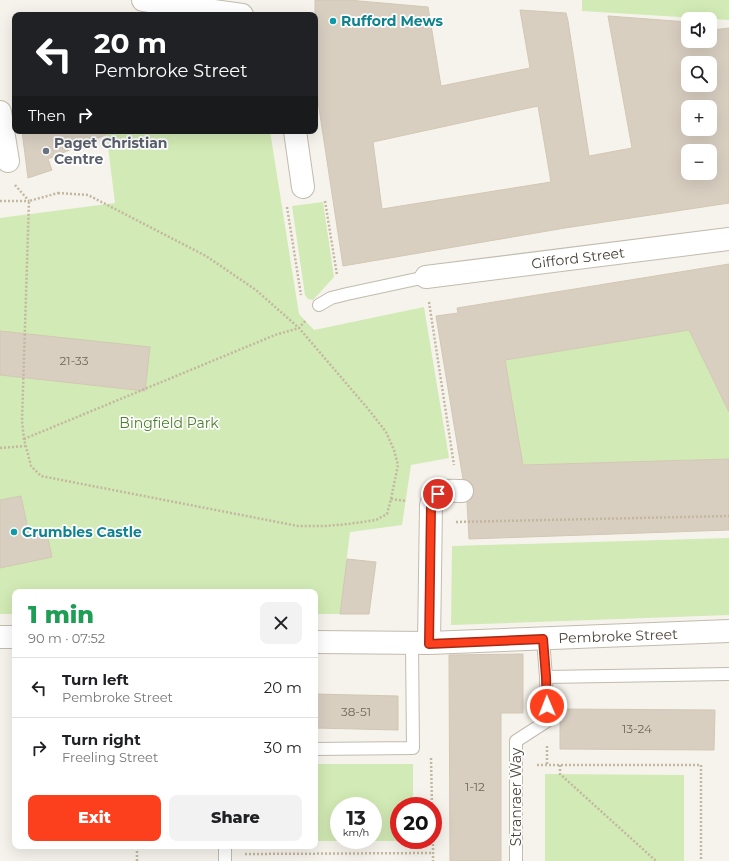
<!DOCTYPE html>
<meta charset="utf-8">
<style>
:root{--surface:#fff;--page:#f2f2f2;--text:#202124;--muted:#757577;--line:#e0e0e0;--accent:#fc3f1d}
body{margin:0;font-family:Montserrat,sans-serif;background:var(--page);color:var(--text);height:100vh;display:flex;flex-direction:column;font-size:15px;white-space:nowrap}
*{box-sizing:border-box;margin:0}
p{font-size:13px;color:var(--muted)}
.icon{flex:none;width:22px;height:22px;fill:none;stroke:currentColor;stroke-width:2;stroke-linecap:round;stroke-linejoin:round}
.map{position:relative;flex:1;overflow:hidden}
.details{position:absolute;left:12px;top:589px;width:306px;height:260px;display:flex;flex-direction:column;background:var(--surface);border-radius:8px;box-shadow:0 4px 16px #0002}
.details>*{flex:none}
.guide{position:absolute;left:12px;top:12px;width:306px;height:122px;border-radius:8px;box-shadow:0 4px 16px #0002;background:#202124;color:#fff;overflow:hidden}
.fabs{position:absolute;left:681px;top:12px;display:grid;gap:8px}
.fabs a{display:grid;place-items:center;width:36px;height:36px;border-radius:8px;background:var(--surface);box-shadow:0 4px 16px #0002;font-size:20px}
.speed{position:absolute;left:330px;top:797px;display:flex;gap:8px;font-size:20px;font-weight:700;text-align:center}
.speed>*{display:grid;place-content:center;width:52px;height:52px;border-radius:50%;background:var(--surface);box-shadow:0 4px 16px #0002;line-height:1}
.speed small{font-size:10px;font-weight:400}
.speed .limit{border:6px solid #d22;background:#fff;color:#111}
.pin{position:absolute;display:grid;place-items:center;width:34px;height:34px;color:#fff;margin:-17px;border:2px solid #fff;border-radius:50%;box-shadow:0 1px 4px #0007}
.me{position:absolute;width:44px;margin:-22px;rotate:359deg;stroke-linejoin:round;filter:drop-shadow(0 0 3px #0008)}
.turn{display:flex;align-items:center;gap:14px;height:84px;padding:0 16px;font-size:18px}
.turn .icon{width:52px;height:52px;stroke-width:2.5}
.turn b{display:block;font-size:28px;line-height:34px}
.then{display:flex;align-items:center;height:38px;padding:0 16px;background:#0003;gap:8px;font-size:15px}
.round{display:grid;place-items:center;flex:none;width:42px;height:42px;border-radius:8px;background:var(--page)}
.headline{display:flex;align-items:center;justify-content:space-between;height:68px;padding:0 16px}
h1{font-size:24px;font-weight:800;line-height:30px;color:#1e9e55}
.primary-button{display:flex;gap:8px;margin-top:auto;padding:8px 16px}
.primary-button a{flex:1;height:46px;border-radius:8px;background:var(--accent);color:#fff;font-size:16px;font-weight:800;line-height:46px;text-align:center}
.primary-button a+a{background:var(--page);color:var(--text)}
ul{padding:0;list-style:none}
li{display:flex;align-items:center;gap:12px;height:60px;padding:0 16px;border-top:1px solid var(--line)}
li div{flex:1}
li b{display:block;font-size:15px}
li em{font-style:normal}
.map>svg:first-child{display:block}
.green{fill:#d2eab5;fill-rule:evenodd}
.building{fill:#d8cfc1;stroke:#d3c7b4;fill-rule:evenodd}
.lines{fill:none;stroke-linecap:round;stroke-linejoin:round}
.service-casing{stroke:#c2bbae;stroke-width:14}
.minor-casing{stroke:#c2bbae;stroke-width:24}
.path{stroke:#c4b79f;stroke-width:2.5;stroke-dasharray:2 2;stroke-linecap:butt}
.service{stroke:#fff;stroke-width:12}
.minor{stroke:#fff;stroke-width:22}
.route-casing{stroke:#a42913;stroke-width:10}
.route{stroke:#fc3f1d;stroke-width:7}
.culture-dot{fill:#0f9aa8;stroke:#fff;stroke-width:1.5}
.worship-dot{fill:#6b7280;stroke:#fff;stroke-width:1.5}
.labels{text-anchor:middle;stroke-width:3.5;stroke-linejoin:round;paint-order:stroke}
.number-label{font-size:12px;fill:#6e675b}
.culture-label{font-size:14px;font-weight:bold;fill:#0d838f;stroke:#fff;text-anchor:start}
.worship-label{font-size:14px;font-weight:bold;fill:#5b616d;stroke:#fff;text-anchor:start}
.street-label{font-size:14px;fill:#4b4439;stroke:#fff}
.park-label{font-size:14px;fill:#4a7f2a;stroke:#fff}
</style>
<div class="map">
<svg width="729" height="861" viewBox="0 0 729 861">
<rect width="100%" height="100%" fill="#f6f3ec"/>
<path class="green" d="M582 0H729V20L582 11Z
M106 131H270L299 314 314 330 424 307 449 458 411 465 402 525 350 532 340 614H315V592H15V614H0V218L115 203Z
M323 202 334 277 313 300 308 299 305 295 292 206Z
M689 330 729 412V459L523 465 505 360Z
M729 538V615L451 625 452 546Z
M315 764H413V806H399V840H413V841H315ZM339 806H373V840H339Z
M545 774 684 775V861H545Z"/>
<path class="building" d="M315 0H348L428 7 441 86 530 68 520 10 566 13 568 21 589 156 632 148 608 16 688 22V41H710V25H713V30L729 28V203L565 228 343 266 315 82ZM688 63H710V85H688ZM538 106 551 182 382 209 373 142ZM688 107H710V129H688ZM688 151H710V173H688Z
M22 131H115L48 159 52 170 28 178Z
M729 264V412L689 330 505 360 523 465 729 459V530L469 539 467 502 472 498 474 491 473 485 469 481 463 479 436 316 458 313 457 308Z
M0 331 150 347 145 391 0 375Z
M21 496 29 534 46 530 52 557 0 568V500Z
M347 559 376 562 369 614H340Z
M523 654V713H501V861H450L449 655Z
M315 694 398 696V730L315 728Z
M560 709 715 710 714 750 560 749Z"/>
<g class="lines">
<defs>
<path id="service" d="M319 305 331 298 347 294 426 277
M546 677 729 674
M315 749 413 748 412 643
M225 861V846
M516 861V741L547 721 546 677 543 639"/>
<path id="minor" d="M143 0 172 5 242 15
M0 112 8 161
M295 131 303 187
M426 277 729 239
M0 637H15
M315 642 429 643 729 631
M429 643 431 505C431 505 433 499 433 498 439 489 453 491 462 491"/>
</defs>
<use href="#service" class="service-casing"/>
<use href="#minor" class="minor-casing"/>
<path class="path" d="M15 185 29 201
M58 193 88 195 206 256 256 290 299 328 369 410 386 432 394 450 398 465 391 499 387 514 376 520 348 524 325 526H298L41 476 31 466 24 439 22 421 29 201Z
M0 201H29
M325 201 337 275
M287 207 301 295
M429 302 454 465
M24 439 275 335 299 328 306 320
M0 448 25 446
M391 499 407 501
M456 522 729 516
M547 746V765
M431 758 432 806
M537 765H701V861
M560 765V774L656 861
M433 840V861
M245 854 433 853
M137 861V846"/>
<use href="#service" class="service"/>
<use href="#minor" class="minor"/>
</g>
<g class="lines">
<defs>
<path id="route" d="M438 494 433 498 431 505 429 644 543 639 546 677 547 706"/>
</defs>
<use href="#route" class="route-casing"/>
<use href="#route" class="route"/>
</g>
<g class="culture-dot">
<circle cx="333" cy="21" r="4"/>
<circle cx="14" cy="532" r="4"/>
</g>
<circle class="worship-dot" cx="46" cy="151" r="4"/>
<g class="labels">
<g class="number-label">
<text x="74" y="365">21-33</text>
<text x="356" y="716">38-51</text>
<text x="637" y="733">13-24</text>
<text x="475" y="791">1-12</text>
</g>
<g class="culture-label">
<text x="341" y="26">Rufford Mews</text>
<text x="22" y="537">Crumbles Castle</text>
</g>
<g class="worship-label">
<text x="54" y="148">Paget Christian<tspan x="54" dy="16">Centre</tspan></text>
</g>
<g class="street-label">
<text transform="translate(578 258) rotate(-7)" y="5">Gifford Street</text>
<text transform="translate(618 636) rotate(-2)" y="5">Pembroke Street</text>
<text transform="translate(516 797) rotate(-90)" y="5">Stranraer Way</text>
</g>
<g class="park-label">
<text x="169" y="428">Bingfield Park</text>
</g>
</g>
</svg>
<div class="fabs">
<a><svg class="icon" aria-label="sound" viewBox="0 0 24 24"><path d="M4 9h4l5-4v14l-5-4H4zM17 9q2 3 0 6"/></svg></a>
<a><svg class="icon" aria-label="search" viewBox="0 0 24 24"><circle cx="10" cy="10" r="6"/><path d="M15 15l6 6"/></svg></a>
<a>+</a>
<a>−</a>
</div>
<div class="speed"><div>13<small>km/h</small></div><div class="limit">20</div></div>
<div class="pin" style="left:438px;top:494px;background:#d93025"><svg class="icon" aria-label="arrive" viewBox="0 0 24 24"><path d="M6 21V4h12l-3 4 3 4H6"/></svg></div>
<svg class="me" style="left:547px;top:706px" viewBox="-20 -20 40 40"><circle r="17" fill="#fc3f1d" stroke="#fff" stroke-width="3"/><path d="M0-11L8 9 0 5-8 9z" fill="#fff"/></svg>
<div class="guide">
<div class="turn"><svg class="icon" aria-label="left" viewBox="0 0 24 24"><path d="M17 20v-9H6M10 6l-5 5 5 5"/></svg><div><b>20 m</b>Pembroke Street</div></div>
<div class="then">Then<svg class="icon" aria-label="right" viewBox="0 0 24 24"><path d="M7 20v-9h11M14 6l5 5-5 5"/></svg></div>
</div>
<section class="details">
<div class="headline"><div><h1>1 min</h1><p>90 m · 07:52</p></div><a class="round"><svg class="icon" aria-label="close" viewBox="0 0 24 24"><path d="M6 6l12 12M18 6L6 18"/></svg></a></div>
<ul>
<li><svg class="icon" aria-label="left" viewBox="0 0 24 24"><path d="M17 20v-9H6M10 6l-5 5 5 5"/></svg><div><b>Turn left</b><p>Pembroke Street</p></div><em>20 m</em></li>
<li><svg class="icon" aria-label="right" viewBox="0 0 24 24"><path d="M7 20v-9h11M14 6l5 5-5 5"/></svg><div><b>Turn right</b><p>Freeling Street</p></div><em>30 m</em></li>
</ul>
<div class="primary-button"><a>Exit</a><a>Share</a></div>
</section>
</div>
